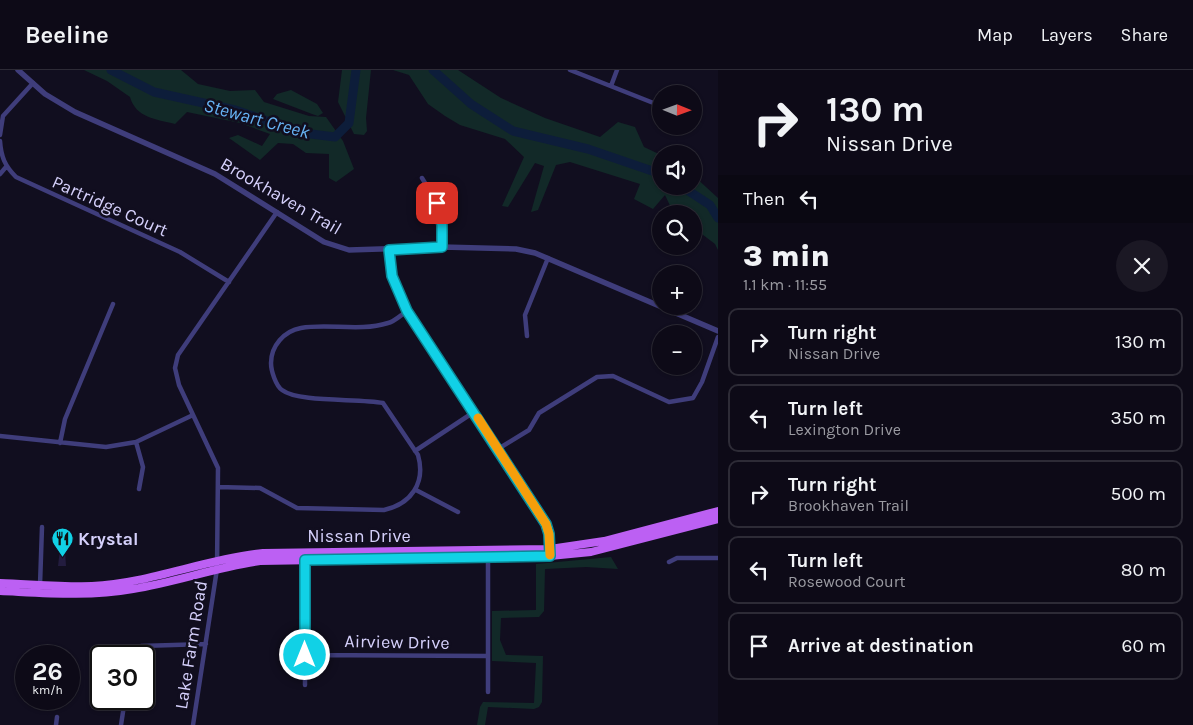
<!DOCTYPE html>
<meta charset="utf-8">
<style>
:root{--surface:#0d0a17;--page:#1b1824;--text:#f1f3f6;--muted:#9a9aa1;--line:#2d2b36}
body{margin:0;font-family:Karla,sans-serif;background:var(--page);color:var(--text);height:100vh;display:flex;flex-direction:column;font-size:19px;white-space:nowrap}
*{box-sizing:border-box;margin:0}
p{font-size:16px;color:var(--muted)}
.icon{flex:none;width:28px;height:28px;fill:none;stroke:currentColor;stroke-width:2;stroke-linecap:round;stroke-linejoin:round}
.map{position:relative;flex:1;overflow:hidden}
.details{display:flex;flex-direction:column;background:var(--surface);width:475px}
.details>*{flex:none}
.banner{background:#0d0a17;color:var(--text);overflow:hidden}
.needle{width:32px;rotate:91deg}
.tools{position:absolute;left:652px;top:15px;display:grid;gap:10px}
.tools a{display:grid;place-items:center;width:50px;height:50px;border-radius:50%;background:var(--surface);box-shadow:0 1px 4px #0004,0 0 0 1px var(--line);font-size:25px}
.speed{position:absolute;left:15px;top:575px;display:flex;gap:10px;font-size:25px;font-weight:700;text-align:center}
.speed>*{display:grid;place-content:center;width:65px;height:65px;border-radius:50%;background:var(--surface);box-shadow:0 1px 4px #0004,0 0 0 1px var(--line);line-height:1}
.speed small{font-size:12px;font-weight:400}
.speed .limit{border:2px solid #111;border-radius:8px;background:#fff;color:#111}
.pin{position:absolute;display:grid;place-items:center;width:42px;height:42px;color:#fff;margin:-21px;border-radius:10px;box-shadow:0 2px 8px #0006}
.me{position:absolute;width:55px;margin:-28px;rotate:0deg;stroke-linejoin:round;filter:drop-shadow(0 0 4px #0008)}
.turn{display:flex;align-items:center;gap:18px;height:105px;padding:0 25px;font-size:22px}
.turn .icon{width:65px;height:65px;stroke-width:2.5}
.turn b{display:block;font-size:35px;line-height:42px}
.then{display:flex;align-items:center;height:48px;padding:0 25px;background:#0003;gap:10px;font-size:19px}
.round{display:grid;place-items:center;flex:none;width:52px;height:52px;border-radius:26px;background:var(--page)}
.headline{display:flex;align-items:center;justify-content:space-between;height:85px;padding:0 25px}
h1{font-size:30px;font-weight:800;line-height:38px}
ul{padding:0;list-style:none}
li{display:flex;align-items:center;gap:15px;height:68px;margin:0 10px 8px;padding:0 15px;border:2px solid var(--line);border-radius:10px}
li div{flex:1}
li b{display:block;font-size:19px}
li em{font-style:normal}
header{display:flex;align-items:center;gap:30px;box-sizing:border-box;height:70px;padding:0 25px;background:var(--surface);border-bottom:1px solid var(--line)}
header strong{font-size:24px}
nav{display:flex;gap:28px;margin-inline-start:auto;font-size:18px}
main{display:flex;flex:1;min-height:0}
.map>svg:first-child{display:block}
.green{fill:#122928}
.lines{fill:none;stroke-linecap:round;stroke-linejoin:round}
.river{stroke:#0d1d3a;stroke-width:9}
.building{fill:#231c3f}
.minor{stroke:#3f3d7b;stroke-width:4.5}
.tertiary{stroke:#3f3d7b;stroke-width:5.5}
.primary{stroke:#bc60f3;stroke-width:8}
.route-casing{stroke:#0b8896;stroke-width:12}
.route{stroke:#11d1e6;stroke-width:9}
.slow{stroke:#f59e0b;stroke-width:9}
.labels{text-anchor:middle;stroke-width:5;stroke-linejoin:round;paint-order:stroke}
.street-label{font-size:18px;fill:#d5d0fb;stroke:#110e1f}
.poi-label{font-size:18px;font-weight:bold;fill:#d5d0fb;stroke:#110e1f;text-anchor:start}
.water-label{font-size:19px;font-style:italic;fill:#66b2f3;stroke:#110e1f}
</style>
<header>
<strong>Beeline</strong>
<nav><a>Map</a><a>Layers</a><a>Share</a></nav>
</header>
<main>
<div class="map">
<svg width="718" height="655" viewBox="0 0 718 655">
<rect width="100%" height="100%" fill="#110e1f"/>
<path class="green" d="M84 0H181L198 14 230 21 255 20 264 32 309 46 326 47 343 71 354 99 336 112 329 108V84L306 83 293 74 278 73 260 90 229 68 238 65 262 76 270 64 240 53 187 42 175 54C156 49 136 48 130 27L107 11Z
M342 0H371L366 48 367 61 364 65 354 64 338 32Z
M393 0H458L501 28 545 48 600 67 618 52 635 57 644 77 661 85V116H694V106L718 128V180L715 174 694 158V144H674L665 125 653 139 634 129 640 114 570 92 556 95 538 140 531 142 544 96 535 93 508 137 502 136 524 87 505 69 460 55 445 46 428 34 409 5Z
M291 20 317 34 323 43 318 46 312 44 273 29 277 24Z
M611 487 618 499 586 497 545 499 544 541 539 547 501 548 500 570 506 585 543 586 542 632 539 637 534 639 488 637 485 655H477L480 637 483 632 534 633 536 593 492 591V541L536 540V494Z"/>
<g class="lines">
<path class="river" d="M111 0 154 22 235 40 303 63 335 67 349 53 356 0
M433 0 471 34 513 61 588 79 661 104
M681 116 710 135 718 148"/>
</g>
<path class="building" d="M60 479 65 480 66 496H58Z"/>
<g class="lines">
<path class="minor" d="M570 0 661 36
M611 16 617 0
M0 65 3 46 33 13
M0 71C1 87 5 96 16 107L180 182 229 212
M0 104 6 97
M422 108C439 135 442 144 442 177
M389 180 392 206 407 241 546 454 550 481
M527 266 525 245 548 188
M0 366 106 377 136 372 193 345
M136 372 143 397 139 419
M60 373 65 349 113 234
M498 379 529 360 539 343 597 307 613 306 669 332 693 328 702 312 718 267
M415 381 474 342
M218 417 260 418 297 438 384 440C411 434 426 413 418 385L383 333C359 328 299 333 282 320 276 316 271 301 271 293 271 276 284 261 301 258 328 253 359 262 388 253 394 252 401 245 407 241
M416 420 458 442
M488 489V622
M669 492 677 488H718
M40 515 42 457
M305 585 488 586
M132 586 138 578 141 576 206 574
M305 615V489
M56 655 57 647
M121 655 125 629
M193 655 217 499 218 398 179 315 175 298 178 285 277 142"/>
<path class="tertiary" d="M18 0 45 24 75 42 215 104 324 172 349 180 442 177 516 179 535 183 718 261"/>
<path class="primary" d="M0 513C30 514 62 517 92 516 150 513 205 489 263 483L550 479 604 471 718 441
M0 521C44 523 89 527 133 519 176 512 217 497 260 491L550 486 591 482 718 449"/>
</g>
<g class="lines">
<defs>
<path id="route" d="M305 585V490L550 486 549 464 546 454 407 241 392 206 389 180 442 177V155L437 133"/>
</defs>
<use href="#route" class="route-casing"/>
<use href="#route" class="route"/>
<path class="slow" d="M478 348 546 454 549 464 550 485"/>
</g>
<defs>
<symbol id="restaurant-pin" viewBox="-11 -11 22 30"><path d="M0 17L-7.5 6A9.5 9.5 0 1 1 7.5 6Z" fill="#11d1e6" stroke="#110e1f"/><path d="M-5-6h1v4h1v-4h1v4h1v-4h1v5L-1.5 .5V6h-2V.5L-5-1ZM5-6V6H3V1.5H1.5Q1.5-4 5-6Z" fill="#111"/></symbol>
</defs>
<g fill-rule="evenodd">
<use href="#restaurant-pin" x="50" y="456" width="25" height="34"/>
</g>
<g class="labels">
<g class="street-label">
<text transform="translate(281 126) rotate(30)" y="6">Brookhaven Trail</text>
<text transform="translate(110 136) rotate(24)" y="6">Partridge Court</text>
<text x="359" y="472">Nissan Drive</text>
<text transform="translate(397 572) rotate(1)" y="6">Airview Drive</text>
<text transform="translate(191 575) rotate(-81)" y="6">Lake Farm Road</text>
</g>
<g class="poi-label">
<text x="78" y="475">Krystal</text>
</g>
<g class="water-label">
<text transform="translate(257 48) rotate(15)" y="7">Stewart Creek</text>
</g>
</g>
</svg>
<div class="tools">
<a><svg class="needle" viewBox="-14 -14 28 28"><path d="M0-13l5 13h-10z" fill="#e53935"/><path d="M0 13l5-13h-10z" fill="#9a9aa1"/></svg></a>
<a><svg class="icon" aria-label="sound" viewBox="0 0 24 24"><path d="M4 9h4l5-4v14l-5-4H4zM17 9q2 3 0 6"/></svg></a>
<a><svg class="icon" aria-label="search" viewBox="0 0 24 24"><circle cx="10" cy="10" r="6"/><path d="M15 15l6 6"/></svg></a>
<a>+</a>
<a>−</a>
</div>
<div class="speed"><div>26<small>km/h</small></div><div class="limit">30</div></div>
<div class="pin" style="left:437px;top:133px;background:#d93025"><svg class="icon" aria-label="arrive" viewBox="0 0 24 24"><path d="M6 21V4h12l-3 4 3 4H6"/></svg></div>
<svg class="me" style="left:305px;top:585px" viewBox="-20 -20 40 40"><circle r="17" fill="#11d1e6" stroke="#fff" stroke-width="3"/><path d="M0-11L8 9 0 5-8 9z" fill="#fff"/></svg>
</div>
<section class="details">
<div class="banner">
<div class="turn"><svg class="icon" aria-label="right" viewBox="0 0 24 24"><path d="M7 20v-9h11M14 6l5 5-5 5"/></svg><div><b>130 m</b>Nissan Drive</div></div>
<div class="then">Then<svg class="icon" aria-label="left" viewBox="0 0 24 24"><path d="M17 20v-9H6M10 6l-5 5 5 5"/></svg></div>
</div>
<div class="headline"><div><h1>3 min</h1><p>1.1 km · 11:55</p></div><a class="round"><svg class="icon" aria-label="close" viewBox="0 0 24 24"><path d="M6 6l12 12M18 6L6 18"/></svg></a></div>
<ul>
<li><svg class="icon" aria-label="right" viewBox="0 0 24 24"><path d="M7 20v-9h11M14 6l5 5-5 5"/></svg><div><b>Turn right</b><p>Nissan Drive</p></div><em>130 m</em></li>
<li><svg class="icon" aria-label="left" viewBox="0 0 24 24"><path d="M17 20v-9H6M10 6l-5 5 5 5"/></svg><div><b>Turn left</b><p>Lexington Drive</p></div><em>350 m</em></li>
<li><svg class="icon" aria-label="right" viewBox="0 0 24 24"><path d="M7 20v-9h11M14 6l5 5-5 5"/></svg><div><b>Turn right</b><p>Brookhaven Trail</p></div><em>500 m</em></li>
<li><svg class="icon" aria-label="left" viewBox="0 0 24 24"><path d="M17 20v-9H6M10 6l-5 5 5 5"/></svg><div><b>Turn left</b><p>Rosewood Court</p></div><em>80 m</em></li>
<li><svg class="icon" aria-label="arrive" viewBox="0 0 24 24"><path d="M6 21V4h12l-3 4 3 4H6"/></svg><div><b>Arrive at destination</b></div><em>60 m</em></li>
</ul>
</section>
</main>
